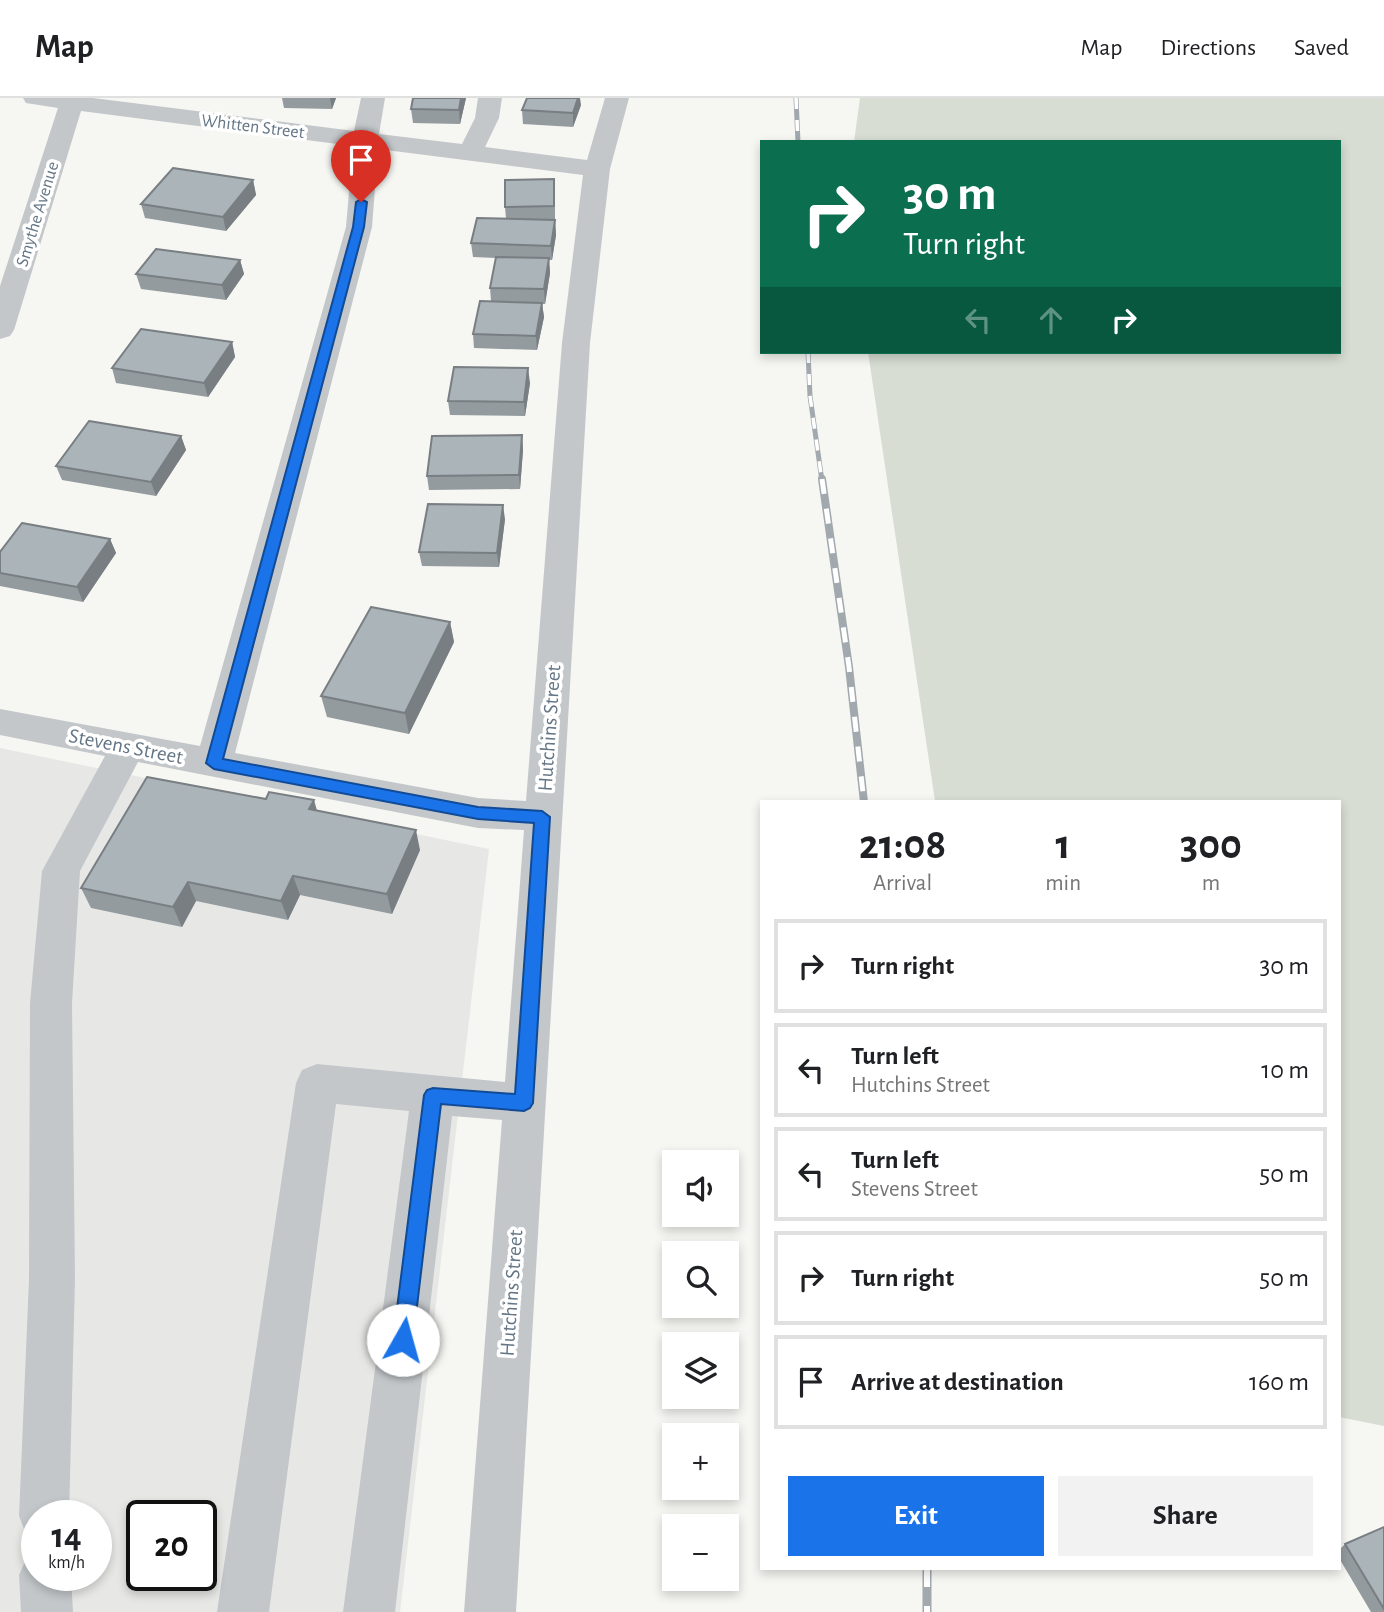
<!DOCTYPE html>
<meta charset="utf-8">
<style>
:root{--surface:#fff;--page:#f2f2f2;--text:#202124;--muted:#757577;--line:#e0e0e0;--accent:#1a73e8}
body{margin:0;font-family:"Alegreya Sans",sans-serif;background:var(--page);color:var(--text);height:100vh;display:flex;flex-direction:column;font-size:26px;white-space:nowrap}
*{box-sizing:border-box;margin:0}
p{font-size:23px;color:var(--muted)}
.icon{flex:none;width:38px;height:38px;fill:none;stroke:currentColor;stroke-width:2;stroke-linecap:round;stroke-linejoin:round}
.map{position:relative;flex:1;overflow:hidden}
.details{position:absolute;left:760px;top:702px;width:581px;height:770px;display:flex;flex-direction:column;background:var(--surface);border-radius:0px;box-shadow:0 4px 10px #0003}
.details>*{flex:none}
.hud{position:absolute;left:760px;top:42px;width:581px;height:214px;border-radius:0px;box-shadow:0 4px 10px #0003;background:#0b6e4f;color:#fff;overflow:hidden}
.fabs{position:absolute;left:662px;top:1052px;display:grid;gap:14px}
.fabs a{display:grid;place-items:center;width:77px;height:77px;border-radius:0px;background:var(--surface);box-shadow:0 4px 10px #0003;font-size:35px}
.speed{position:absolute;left:21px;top:1402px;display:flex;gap:14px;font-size:35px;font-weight:700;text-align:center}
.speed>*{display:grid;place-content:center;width:91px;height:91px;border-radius:50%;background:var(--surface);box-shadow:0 4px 10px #0003;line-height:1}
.speed small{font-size:18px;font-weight:400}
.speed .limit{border:4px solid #111;border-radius:10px;background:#fff;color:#111}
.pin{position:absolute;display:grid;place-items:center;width:60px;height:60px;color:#fff;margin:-72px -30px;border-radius:50% 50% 50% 0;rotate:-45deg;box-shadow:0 0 7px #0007}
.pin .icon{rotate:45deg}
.me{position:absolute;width:77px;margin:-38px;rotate:7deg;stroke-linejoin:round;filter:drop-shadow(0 0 5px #0008)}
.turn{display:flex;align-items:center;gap:24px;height:147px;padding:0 28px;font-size:32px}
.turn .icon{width:91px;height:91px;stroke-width:2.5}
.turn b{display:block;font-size:49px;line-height:60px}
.lanes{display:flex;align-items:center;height:66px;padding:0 28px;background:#0003;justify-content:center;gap:35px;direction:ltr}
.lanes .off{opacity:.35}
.eta{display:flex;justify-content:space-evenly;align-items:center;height:119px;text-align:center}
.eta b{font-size:42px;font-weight:600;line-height:49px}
.primary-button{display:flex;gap:14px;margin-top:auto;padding:14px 28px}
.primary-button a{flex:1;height:80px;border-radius:0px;background:var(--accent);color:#fff;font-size:28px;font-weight:600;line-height:80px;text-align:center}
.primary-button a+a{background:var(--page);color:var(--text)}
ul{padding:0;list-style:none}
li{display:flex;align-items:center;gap:21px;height:94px;margin:0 14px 10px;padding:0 14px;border:4px solid var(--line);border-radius:0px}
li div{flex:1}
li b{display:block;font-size:26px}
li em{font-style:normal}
header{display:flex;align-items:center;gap:42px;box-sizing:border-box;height:98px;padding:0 35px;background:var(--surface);border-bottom:2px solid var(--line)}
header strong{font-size:33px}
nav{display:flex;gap:38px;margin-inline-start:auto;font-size:24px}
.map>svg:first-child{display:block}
.built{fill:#e7e8e6;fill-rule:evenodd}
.green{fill:#d7ddd3}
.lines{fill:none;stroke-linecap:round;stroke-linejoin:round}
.minor{fill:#c3c7ca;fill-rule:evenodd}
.rail-far2-casing{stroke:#a1a8ae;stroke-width:5}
.rail-far1-casing{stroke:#a1a8ae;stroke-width:8}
.rail-casing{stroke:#a1a8ae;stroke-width:9}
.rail-far2{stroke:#fff;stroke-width:3.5;stroke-dasharray:11;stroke-linecap:butt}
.rail-far1{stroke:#fff;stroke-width:5;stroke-dasharray:15;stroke-linecap:butt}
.rail{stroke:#fff;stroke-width:6;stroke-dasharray:19;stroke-linecap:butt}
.wall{fill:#939b9f}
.shaded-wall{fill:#787e82}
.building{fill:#abb4b9;stroke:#787e82;stroke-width:2}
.route{fill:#1a73e8;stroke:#114b97;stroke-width:2}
.labels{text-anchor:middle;stroke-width:7;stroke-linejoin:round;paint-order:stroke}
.far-street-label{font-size:18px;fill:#647685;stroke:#fff}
.street-label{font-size:21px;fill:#647685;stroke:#fff}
</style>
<header>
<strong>Map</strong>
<nav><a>Map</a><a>Directions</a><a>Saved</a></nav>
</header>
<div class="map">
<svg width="1384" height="1514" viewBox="0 0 1384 1514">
<rect width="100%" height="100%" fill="#f6f6f2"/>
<path class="built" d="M0 650 489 751 400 1514H0ZM37 1418H96V1477H37ZM142 1418H201V1477H142Z"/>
<path class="green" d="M860 0H1384V1328L1339 1319V704L935 703 868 254H1339V44H854Z"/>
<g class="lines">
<path class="minor" d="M23 0H93L354 33 361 0H385L379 36 462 46 475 20 478 0H502L499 20 485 49 587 62 605 0H629L610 71 590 245 516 1514H464L502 1022 452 1018 395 1514H343L409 1013 336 1006 269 1514H217L296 985 302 972 317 966 505 984 524 732 478 730 138 664 80 773 72 905 75 1181 69 1418H37V1440L26 1436 19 1418 29 1181 30 905 42 773 105 658 0 637V611L200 648 346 129 353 48 81 13 14 232 10 238 0 241V188L58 10 26 5ZM378 51 583 77 562 245 526 703 478 700 235 655 372 129Z
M37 1454V1477H71L73 1514H21L19 1477 27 1459Z"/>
<defs>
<path id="rail-far2" d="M796 0 798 44
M808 254 810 298 822 383"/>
<path id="rail-far1" d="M822 381 849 569 864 704"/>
<path id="rail" d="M927 1470V1514"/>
</defs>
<use href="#rail-far2" class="rail-far2-casing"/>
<use href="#rail-far1" class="rail-far1-casing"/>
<use href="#rail" class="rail-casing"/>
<use href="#rail-far2" class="rail-far2"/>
<use href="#rail-far1" class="rail-far1"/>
<use href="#rail" class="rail"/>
</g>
<path class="wall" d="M282 0H336L332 11 284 10Z
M466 0 460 26 413 25 411 11Z
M581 7 573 29 523 26 522 12Z
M253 82 256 97 226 133 145 120 141 106Z
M555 95V122H546H555L556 137 552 162H549L550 175 545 206H542L544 219 537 252 474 250 473 236 491 203 490 190 496 160 473 159 471 145 506 121 505 109Z
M240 162 244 176 226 202 141 191 136 176Z
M232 244 235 259 208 299 116 285 112 270Z
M530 285 525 318 450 317 448 303Z
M522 337 523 352 520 391 429 392 427 378Z
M181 338 186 352 156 398 62 382 56 368Z
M505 421 499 469 422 468 419 454Z
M110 441 116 455 83 504 0 488V454Z
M450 524 454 544 409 636 327 619 321 598Z
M317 713 420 752 392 816 300 797 288 822 196 803 182 829 91 810 81 790Z
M1384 1429V1514H1371L1339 1460V1452L1345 1446Z"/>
<path class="shaded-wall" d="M330 0H336L332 11Z
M461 0H466L460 26 459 12Z
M578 0H580L581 7 573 29V15Z
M253 82 256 97 226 133 223 119Z
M555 122 556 137 552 162 551 148Z
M549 160 550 175 545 206 544 191Z
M240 162 244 176 226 202 222 187Z
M542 205 544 219 537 252 536 238Z
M232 244 235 259 208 299 204 285Z
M528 270 530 285 525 318 524 304Z
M522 337 523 352 520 391 519 377Z
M181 338 186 352 156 398 151 384Z
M503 407 505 421 499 469 497 455Z
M110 441 116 455 83 504 77 489Z
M450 524 454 544 409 636 405 615Z
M314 702 320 723 309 711Z
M416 732 420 752 392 816 387 796Z
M293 778 300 797 288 822 281 803Z
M188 784 196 803 182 829 173 809Z"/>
<path class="building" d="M413 0H461L459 12 411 11Z
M527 0H578L573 15 522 12Z
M173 70 253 82 223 119 141 106Z
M554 81V108L505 109V82Z
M477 120 555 122 551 148 471 145Z
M156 151 240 162 222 187 136 176Z
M496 159 549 160 544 191 490 190Z
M480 203 542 205 536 238 473 236Z
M141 231 232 244 204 285 112 270Z
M454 269 528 270 524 304 448 303Z
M89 323 181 338 151 384 56 368Z
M522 337 519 377 427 378 432 338Z
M428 406 503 407 497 455 419 454Z
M22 425 110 441 77 489 0 475V454Z
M371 509 450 524 405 615 321 598Z
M147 679 266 701 269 694 314 702 309 711 416 732 387 796 293 778 281 803 188 784 173 809 81 790Z
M1384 1429V1511L1345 1446Z"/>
<path class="route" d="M361 101 367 104 364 129 223 661 478 709 542 713 550 719 533 1005 530 1010 524 1013 441 1006 413 1242 410 1249 403 1252 396 1249 393 1242 424 997 427 992 433 990 515 996 534 725 478 721 214 671 206 665 353 129 356 104Z"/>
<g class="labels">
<g class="far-street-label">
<text transform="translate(253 28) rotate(7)" y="6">Whitten Street</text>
<text transform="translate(37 116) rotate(-73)" y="6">Smythe Avenue</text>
</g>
<g class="street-label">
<text transform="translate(549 630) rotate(-86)" y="7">Hutchins Street</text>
<text transform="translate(126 648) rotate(11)" y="7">Stevens Street</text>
<text transform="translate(511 1195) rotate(-86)" y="7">Hutchins Street</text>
</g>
</g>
</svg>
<div class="fabs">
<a><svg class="icon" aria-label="sound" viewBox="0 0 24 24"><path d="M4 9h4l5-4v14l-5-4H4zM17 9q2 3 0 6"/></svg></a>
<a><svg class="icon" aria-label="search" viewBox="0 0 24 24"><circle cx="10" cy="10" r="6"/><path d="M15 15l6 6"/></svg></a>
<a><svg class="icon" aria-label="layers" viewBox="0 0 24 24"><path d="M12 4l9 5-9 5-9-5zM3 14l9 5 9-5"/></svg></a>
<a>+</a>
<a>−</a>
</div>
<div class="speed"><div>14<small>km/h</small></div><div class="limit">20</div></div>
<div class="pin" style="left:361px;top:104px;background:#d93025"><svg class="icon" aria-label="arrive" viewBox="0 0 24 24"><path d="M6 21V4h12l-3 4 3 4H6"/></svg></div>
<svg class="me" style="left:403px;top:1242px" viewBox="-20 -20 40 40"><circle r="19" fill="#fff"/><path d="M0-13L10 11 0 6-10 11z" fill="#1a73e8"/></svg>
<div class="hud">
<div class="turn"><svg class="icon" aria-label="right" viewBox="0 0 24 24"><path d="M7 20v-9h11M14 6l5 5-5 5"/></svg><div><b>30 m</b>Turn right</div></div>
<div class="lanes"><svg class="icon off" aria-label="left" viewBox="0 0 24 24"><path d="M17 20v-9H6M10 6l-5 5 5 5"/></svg><svg class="icon off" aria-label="ahead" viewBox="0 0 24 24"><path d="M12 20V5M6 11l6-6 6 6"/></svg><svg class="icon" aria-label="right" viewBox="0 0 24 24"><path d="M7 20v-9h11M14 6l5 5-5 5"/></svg></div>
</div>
<section class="details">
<div class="eta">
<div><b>21:08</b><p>Arrival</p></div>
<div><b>1</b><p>min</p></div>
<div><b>300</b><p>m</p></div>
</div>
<ul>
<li><svg class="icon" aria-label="right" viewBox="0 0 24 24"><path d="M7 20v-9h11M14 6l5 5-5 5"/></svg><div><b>Turn right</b></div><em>30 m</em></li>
<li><svg class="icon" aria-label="left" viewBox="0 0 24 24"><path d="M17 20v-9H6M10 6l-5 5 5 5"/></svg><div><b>Turn left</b><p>Hutchins Street</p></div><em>10 m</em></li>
<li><svg class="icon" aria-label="left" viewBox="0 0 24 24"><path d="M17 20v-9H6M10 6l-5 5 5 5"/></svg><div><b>Turn left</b><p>Stevens Street</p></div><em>50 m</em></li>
<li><svg class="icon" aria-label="right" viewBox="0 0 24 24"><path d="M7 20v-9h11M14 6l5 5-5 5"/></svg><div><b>Turn right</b></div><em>50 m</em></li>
<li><svg class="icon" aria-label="arrive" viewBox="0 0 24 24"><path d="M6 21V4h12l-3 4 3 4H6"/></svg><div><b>Arrive at destination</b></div><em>160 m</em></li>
</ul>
<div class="primary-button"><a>Exit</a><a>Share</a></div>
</section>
</div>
